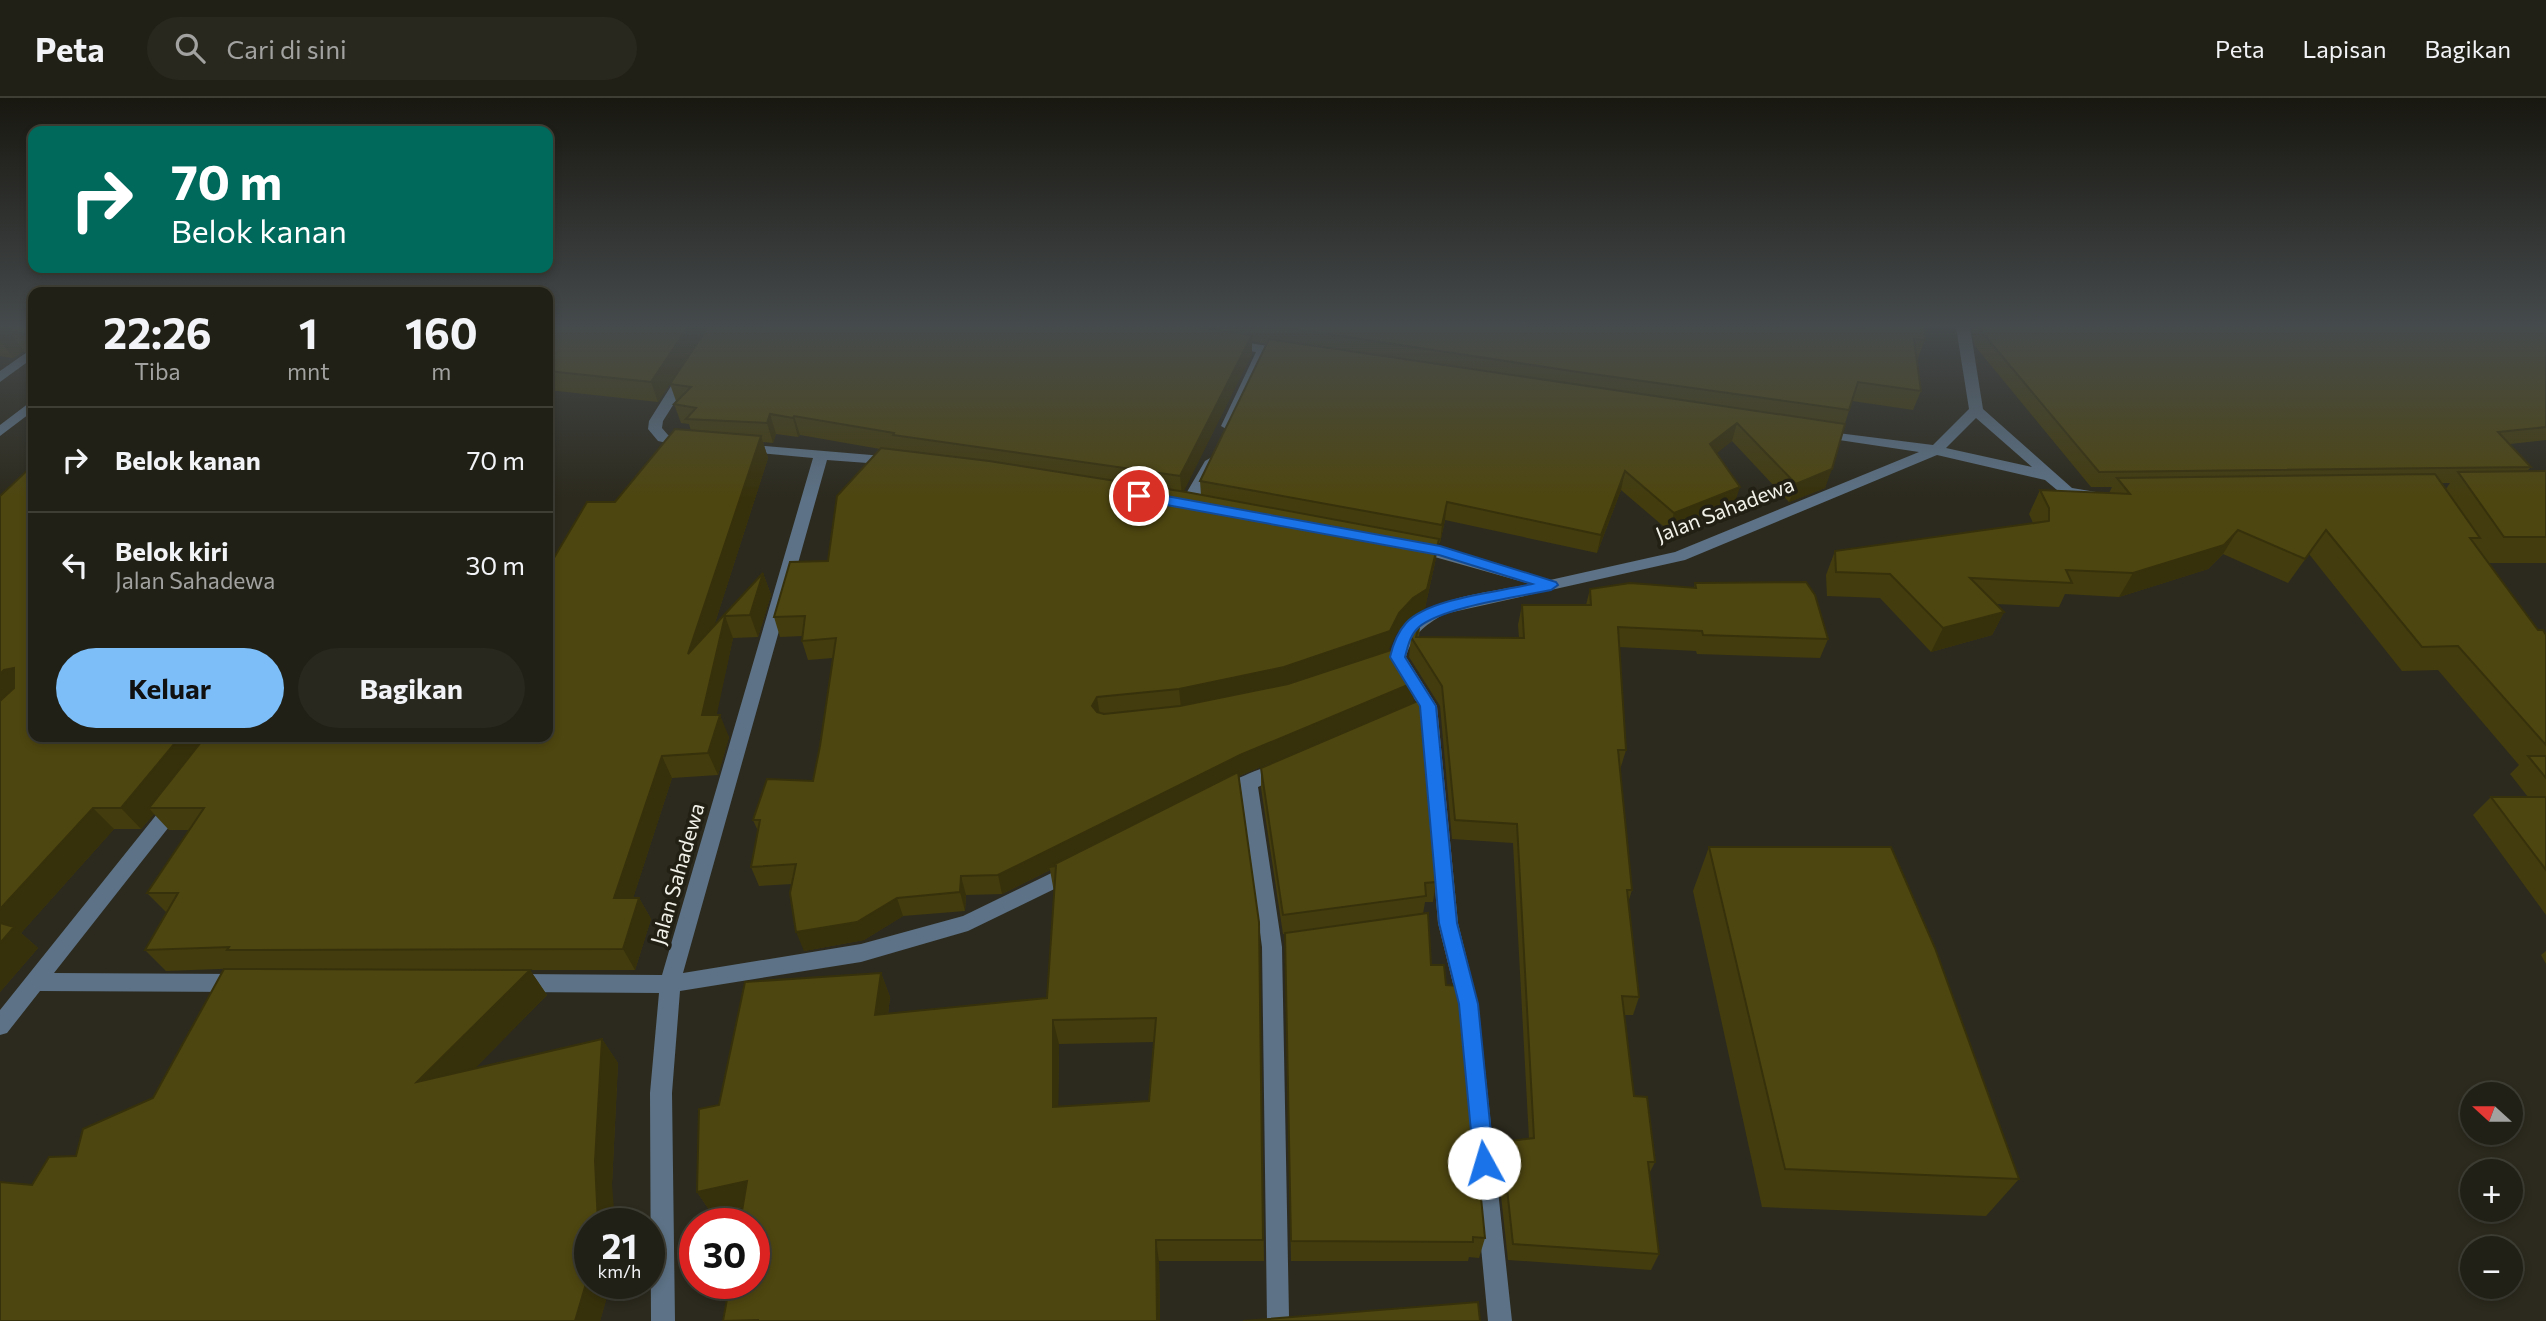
<!DOCTYPE html>
<html lang="id">
<meta charset="utf-8">
<style>
:root{--surface:#212016;--page:#29281f;--text:#f1f3f6;--muted:#a2a3a1;--line:#3e3e35;--accent:#7dbef9}
body{margin:0;font-family:Commissioner,sans-serif;background:var(--page);color:var(--text);height:100vh;display:flex;flex-direction:column;font-size:26px;white-space:nowrap}
*{box-sizing:border-box;margin:0}
p{font-size:23px;color:var(--muted)}
.icon{flex:none;width:38px;height:38px;fill:none;stroke:currentColor;stroke-width:2;stroke-linecap:round;stroke-linejoin:round}
.map{position:relative;flex:1;overflow:hidden}
.side{position:absolute;left:28px;top:189px;width:525px;height:455px;display:flex;flex-direction:column;background:var(--surface);border-radius:14px;box-shadow:0 4px 10px #0003,0 0 0 2px var(--line)}
.side>*{flex:none}
.hud{position:absolute;left:28px;top:28px;width:525px;height:147px;border-radius:14px;box-shadow:0 4px 10px #0003,0 0 0 2px var(--line);background:#00695c;color:#fff;overflow:hidden}
.needle{width:46px;rotate:291deg}
.controls{position:absolute;left:2460px;top:984px;display:grid;gap:14px}
.controls a{display:grid;place-items:center;width:63px;height:63px;border-radius:50%;background:var(--surface);box-shadow:0 4px 10px #0003,0 0 0 2px var(--line);font-size:35px}
.speed{position:absolute;left:574px;top:1110px;display:flex;gap:14px;font-size:35px;font-weight:700;text-align:center}
.speed>*{display:grid;place-content:center;width:91px;height:91px;border-radius:50%;background:var(--surface);box-shadow:0 4px 10px #0003,0 0 0 2px var(--line);line-height:1}
.speed small{font-size:18px;font-weight:400}
.speed .limit{border:10px solid #d22;background:#fff;color:#111}
.pin{position:absolute;display:grid;place-items:center;width:60px;height:60px;color:#fff;margin:-30px;border:4px solid #fff;border-radius:50%;box-shadow:0 2px 7px #0007}
.me{position:absolute;width:77px;margin:-38px;rotate:354deg;stroke-linejoin:round;filter:drop-shadow(0 0 5px #0008)}
.turn{display:flex;align-items:center;gap:24px;height:147px;padding:0 28px;font-size:32px}
.turn .icon{width:91px;height:91px;stroke-width:2.5}
.turn b{display:block;font-size:49px;line-height:60px}
.eta{display:flex;justify-content:space-evenly;align-items:center;height:119px;text-align:center}
.eta b{font-size:42px;font-weight:700;line-height:49px}
.action{display:flex;gap:14px;margin-top:auto;padding:14px 28px}
.action a{flex:1;height:80px;border-radius:42px;background:var(--accent);color:#111;font-size:28px;font-weight:700;line-height:80px;text-align:center}
.action a+a{background:var(--page);color:var(--text)}
ul{padding:0;list-style:none}
li{display:flex;align-items:center;gap:21px;height:105px;padding:0 28px;border-top:2px solid var(--line)}
li div{flex:1}
li b{display:block;font-size:26px}
li em{font-style:normal}
header{display:flex;align-items:center;gap:42px;box-sizing:border-box;height:98px;padding:0 35px;background:var(--surface);border-bottom:2px solid var(--line)}
header strong{font-size:33px}
nav{display:flex;gap:38px;margin-inline-start:auto;font-size:24px}
.search{width:490px;height:63px;background:var(--page);display:flex;align-items:center;gap:18px;box-sizing:border-box;padding:0 24px;border-radius:38px;color:var(--muted);font-size:26px}
.map>svg:first-child{display:block}
.lines{fill:none;stroke-linecap:round;stroke-linejoin:round}
.minor{fill:#5d7286;fill-rule:evenodd}
.wall{fill:#433c0e;fill-rule:evenodd}
.shaded-wall{fill:#37310b}
.building{fill:#4e4610;stroke:#37310b;stroke-width:2;fill-rule:evenodd}
.route{fill:#1a73e8;stroke:#114b97;stroke-width:2}
.labels{text-anchor:middle;stroke-width:7;stroke-linejoin:round;paint-order:stroke}
.street-label{font-size:21px;fill:#f2f1e9;stroke:#222014}
</style>
<header>
<strong>Peta</strong>
<div class="search"><svg class="icon" aria-label="search" viewBox="0 0 24 24"><circle cx="10" cy="10" r="6"/><path d="M15 15l6 6"/></svg>Cari di sini</div>
<nav><a>Peta</a><a>Lapisan</a><a>Bagikan</a></nav>
</header>
<div class="map">
<svg width="2546" height="1223" viewBox="0 0 2546 1223">
<rect width="100%" height="100%" fill="#2c2a1e"/>
<g class="lines">
<path class="minor" d="M1956 229H1970L1983 311 2072 390 2096 394 2099 397 2096 400 2063 397 2045 382 1937 357 1685 462 1444 516C1424 528 1412 537 1406 559L1437 608 1458 825 1478 906 1512 1223H1488L1458 906 1438 825 1420 618 1401 625 1395 624 1392 619 1395 614 1417 605 1389 559C1408 498 1475 498 1530 486L1410 452 1408 448 1416 443 1550 482 1675 454 1919 354 1819 339 1812 335 1814 332 1933 347 1969 311ZM1976 320 2032 369 1946 350Z
M1231 242 1286 251 1293 255 1286 259 1268 256 1235 328 1228 332 1221 328 1256 254 1226 249V243Z
M33 250V260L0 284V273Z
M685 273 692 277 663 323 662 330 668 337 694 343 696 346 689 350 658 343 648 331 649 323 678 277Z
M33 302V313L0 338V327Z
M742 346 895 359 902 363 895 367 827 362 683 875 861 846 963 818 1072 765 1079 767 1082 773 1079 779 968 833 861 864 680 893 672 995 675 1223H651L650 995 659 895 517 894 510 891 507 885 510 879 517 876 662 877 813 360 737 353 735 350 737 347Z
M1212 359 1219 363 1196 406 1193 409H1183L1180 406 1205 363Z
M1282 663 1288 665 1291 670 1288 675 1258 689 1282 849 1289 1218 1287 1223H1267L1262 849 1241 697 1219 706 1212 704 1210 699C1216 687 1267 668 1282 663Z
M176 699 183 701 185 706 183 711 54 875 240 876 247 879 250 885 247 891 240 894 40 893 7 935 0 937V912L169 701Z"/>
</g>
<path class="wall" d="M0 229H33V264L24 253 13 260 0 258Z
M548 229H707L658 304 548 292Z
M708 229H1924L1925 242 1917 262 1916 261 1921 293 1913 312 1852 303 1825 390 1789 404 1732 343 1716 355 1734 407 1669 433 1621 392 1597 455 1445 422 1440 445H1438L1436 460 1425 510 1411 520 1397 534 1388 552 1415 584 1413 604 1239 678 1259 824 1264 1163H1159L1160 1223H723L743 1109 712 1116 697 1094 719 1007 881 875 890 899 888 916 1047 900 1054 794 1050 772 1002 796 966 797 965 813 903 818 864 842 804 853 792 786 759 788 751 769 758 733 753 722 813 683 820 648 833 560 808 562 802 543V538L780 539 774 519 828 463 880 351 800 337 798 339 776 336 773 345 763 344 768 360 714 528 763 475 771 497 758 539 733 540 716 617 729 639 718 677 672 680 633 800H639L651 821 635 872H480H530L547 897 475 970 602 941 618 965 612 1086 611 1185 600 1223H0L32 1087 76 1058 153 1000 246 871 245 870 166 873 145 852 167 815 147 795 190 732H169L154 716 141 731H114L21 835 38 850 0 894V398L33 639H548L615 404 691 333 689 326 681 325 674 306 676 303 670 286ZM1252 243 1267 246 1200 383 1201 397 1183 394 1252 256ZM1154 944 1149 1003 1058 1009 1059 946Z
M1971 229H2546V342L2510 346 2531 369 2527 373H2546V465H2488L2538 532 2546 537V817L2473 717 2491 699H2528L2510 676 2519 667 2438 572 2402 573 2309 456 2288 485 2223 456 2208 471 2119 499 2065 496 2059 509 1996 506 2004 514 1992 537 1931 554 1880 500 1827 498 1826 477 1835 453 2033 425 2029 416 2040 392 2109 395 2112 389H2091L1975 248ZM2441 385H2450L2446 391Z
M1695 485 1828 541 1820 560 1697 556 1696 553 1619 549 1626 652 1620 672 1632 792 1628 805 1639 899 1633 917H1624L1634 998 1655 1064 1649 1076 1659 1156 1651 1172 1508 1162 1497 1061 1502 1044 1529 1041 1513 745 1452 741 1440 608 1409 559 1411 539 1421 520 1419 539 1519 540 1518 527 1522 507H1586L1590 491 1694 490Z
M1261 670 1436 784 1433 804H1425L1423 816 1431 867 1446 887 1485 1140 1479 1160 1469 1159 1468 1163H1291L1285 836H1283L1261 690Z
M1709 749 2019 1081 1986 1118 1762 1109 1693 793Z
M2546 853V866L2541 857Z"/>
<path class="shaded-wall" d="M0 229H20L9 233 24 253 13 260 0 243Z
M688 229H707L658 304 651 284Z
M1252 237V256L1182 397 1180 378Z
M770 316 776 336 773 345 767 325Z
M794 318 800 337 798 339 793 320Z
M1737 325 1732 343 1705 365 1710 346Z
M761 338 768 360 698 578 688 556Z
M1832 371 1825 390 1789 404 1796 386Z
M1625 373 1621 392 1597 455 1601 437Z
M1740 389 1734 407 1669 433 1674 415Z
M1447 404 1445 422 1440 445 1442 427Z
M2238 432 2223 456 2208 471 2119 499 2133 475Z
M1439 441 1436 460 1425 510 1411 520 1397 534 1388 553 1284 588 1181 610 1179 591Z
M763 475 771 497 758 539 750 517Z
M2004 514 1992 537 1931 554 1943 530Z
M725 518 733 540 712 639 702 617Z
M14 570 33 590 0 617V576L4 572Z
M1415 584 1413 604 1241 677 1056 769H1049L1050 772 1002 796 998 777 1240 657Z
M1097 599 1100 618 1092 608Z
M720 617 729 639 718 677 708 655Z
M180 639H217L149 710 154 716 141 731 121 710Z
M662 658 672 680 626 822 614 800Z
M93 710 114 731 21 835 38 850 0 894V811Z
M961 778 966 797 965 813 960 794Z
M639 800 651 821 635 872 623 851Z
M897 800 903 818 864 842 804 853 796 834Z
M530 872 547 897 438 1008 417 984Z
M881 875 890 899 885 941 875 917Z
M1053 922 1059 946 1058 1032 1053 1009Z
M602 941 618 965 612 1086 615 1125H598L595 1063Z
M747 1083 761 1104 712 1116 697 1094Z
M1156 1142 1159 1163 1160 1223H1157Z
M590 1172V1185H611L600 1223H575Z"/>
<path class="building" d="M13 229H33V237L9 233Z
M548 229H688L651 284 548 273Z
M708 229H1198L1252 237 1180 378 893 337 894 335 794 318 793 320 770 316 767 325 686 321 696 310 674 306 691 289 670 286Z
M1281 229H1854L1865 230V229H1924L1925 242 1914 241 1921 293 1858 284 1849 312 1578 274Z
M1980 229H2546V329L2498 334 2531 369 2099 374 1981 233Z
M1269 241 1845 326 1832 371 1796 386 1737 325 1710 346 1740 389 1674 415 1625 373 1601 437 1447 404 1442 427 1200 383Z
M675 331 761 338 688 556 763 475 750 517 725 518 702 617H720L708 655 662 658 614 800H639L623 851 227 852 229 849 145 852 178 795H147L204 710H149L205 639H548V470L587 404H615Z
M881 350 989 363 1186 394 1439 441 1427 491 1413 500 1399 515 1390 533 1284 569 1179 591 1097 599 1092 608 1097 614 1104 616 1180 608 1288 586 1394 551 1415 584 1240 657 998 777 961 778 960 794 897 800 857 824 796 834 790 795 796 766 751 769 760 722H753L767 681 813 683 820 648 836 540 802 543 805 518 774 519 790 464 828 463 837 398Z
M33 367V639H180L121 710H93L0 811V603L14 590V570L4 572 0 576V398Z
M2546 373V439H2504L2458 374Z
M2435 376 2480 440H2470L2538 532H2543L2546 537V647L2458 548 2422 549 2326 432 2305 461 2238 432 2224 447 2133 475 2066 472 2072 485 1970 480 2004 514 1943 530 1890 476 1836 474 1835 453 2049 423V410L2040 392 2130 396 2117 380Z
M1806 484 1815 497 1828 541 1703 537 1702 533 1618 529 1626 652H1618L1632 792H1627L1639 899 1622 898 1634 998 1647 999 1655 1064H1648L1659 1156 1513 1146 1502 1044 1534 1040 1517 726 1455 722 1442 588 1411 539 1413 533 1421 520 1416 539 1524 540 1522 507H1591L1590 491 1630 485 1696 490 1695 485Z
M1420 602 1436 784 1425 785 1426 798 1283 817 1261 670Z
M2528 658H2546V680Z
M1238 674 1259 824 1263 1142H1156L1157 1223H758V1222L723 1223 730 1185H754V1125H740L747 1083 697 1094 699 1011 719 1007 745 884 881 875 875 917 1047 900 1056 768 1049 769ZM1156 920 1149 1003 1053 1009V922Z
M2491 699H2546V772Z
M1709 749H1891L1935 850 2019 1081 1785 1071Z
M1428 815 1431 867H1444L1446 887 1460 888 1485 1140 1473 1139V1144L1291 1143 1285 835Z
M0 825 14 829 0 845Z
M224 871 530 872 417 984 602 941 595 1063 598 1125H590V1172L575 1223H0V1084L32 1087 49 1059 76 1058 83 1031 153 1000Z
M1478 1204 1480 1223H1243Z"/>
<linearGradient id="sky" x2="0" y2="1"><stop stop-color="#181710"/><stop offset="0.57" stop-color="#454a4c"/><stop offset="1" stop-color="#454a4c" stop-opacity="0"/></linearGradient>
<rect width="2546" height="400" fill="url(#sky)"/>
<path class="route" d="M1139 393 1440 448 1556 484 1558 487 1551 492C1518 499 1443 509 1419 529 1410 537 1408 548 1405 559L1436 608 1457 825 1478 906 1494 1065 1491 1071 1484 1074 1477 1071 1474 1065 1459 906 1439 825 1420 608 1390 559C1393 546 1397 535 1406 525 1429 500 1499 494 1532 486L1439 457 1134 401 1132 398Z"/>
<g class="labels">
<g class="street-label">
<text transform="translate(1725 412) rotate(-21)" y="7">Jalan Sahadewa</text>
<text transform="translate(678 776) rotate(-74)" y="7">Jalan Sahadewa</text>
</g>
</g>
</svg>
<div class="controls">
<a><svg class="needle" viewBox="-14 -14 28 28"><path d="M0-13l5 13h-10z" fill="#e53935"/><path d="M0 13l5-13h-10z" fill="#a2a3a1"/></svg></a>
<a>+</a>
<a>−</a>
</div>
<div class="speed"><div>21<small>km/h</small></div><div class="limit">30</div></div>
<div class="pin" style="left:1139px;top:398px;background:#d93025"><svg class="icon" aria-label="arrive" viewBox="0 0 24 24"><path d="M6 21V4h12l-3 4 3 4H6"/></svg></div>
<svg class="me" style="left:1484px;top:1065px" viewBox="-20 -20 40 40"><circle r="19" fill="#fff"/><path d="M0-13L10 11 0 6-10 11z" fill="#1a73e8"/></svg>
<div class="hud">
<div class="turn"><svg class="icon" aria-label="right" viewBox="0 0 24 24"><path d="M7 20v-9h11M14 6l5 5-5 5"/></svg><div><b>70 m</b>Belok kanan</div></div>
</div>
<section class="side">
<div class="eta">
<div><b>22:26</b><p>Tiba</p></div>
<div><b>1</b><p>mnt</p></div>
<div><b>160</b><p>m</p></div>
</div>
<ul>
<li><svg class="icon" aria-label="right" viewBox="0 0 24 24"><path d="M7 20v-9h11M14 6l5 5-5 5"/></svg><div><b>Belok kanan</b></div><em>70 m</em></li>
<li><svg class="icon" aria-label="left" viewBox="0 0 24 24"><path d="M17 20v-9H6M10 6l-5 5 5 5"/></svg><div><b>Belok kiri</b><p>Jalan Sahadewa</p></div><em>30 m</em></li>
</ul>
<div class="action"><a>Keluar</a><a>Bagikan</a></div>
</section>
</div>
